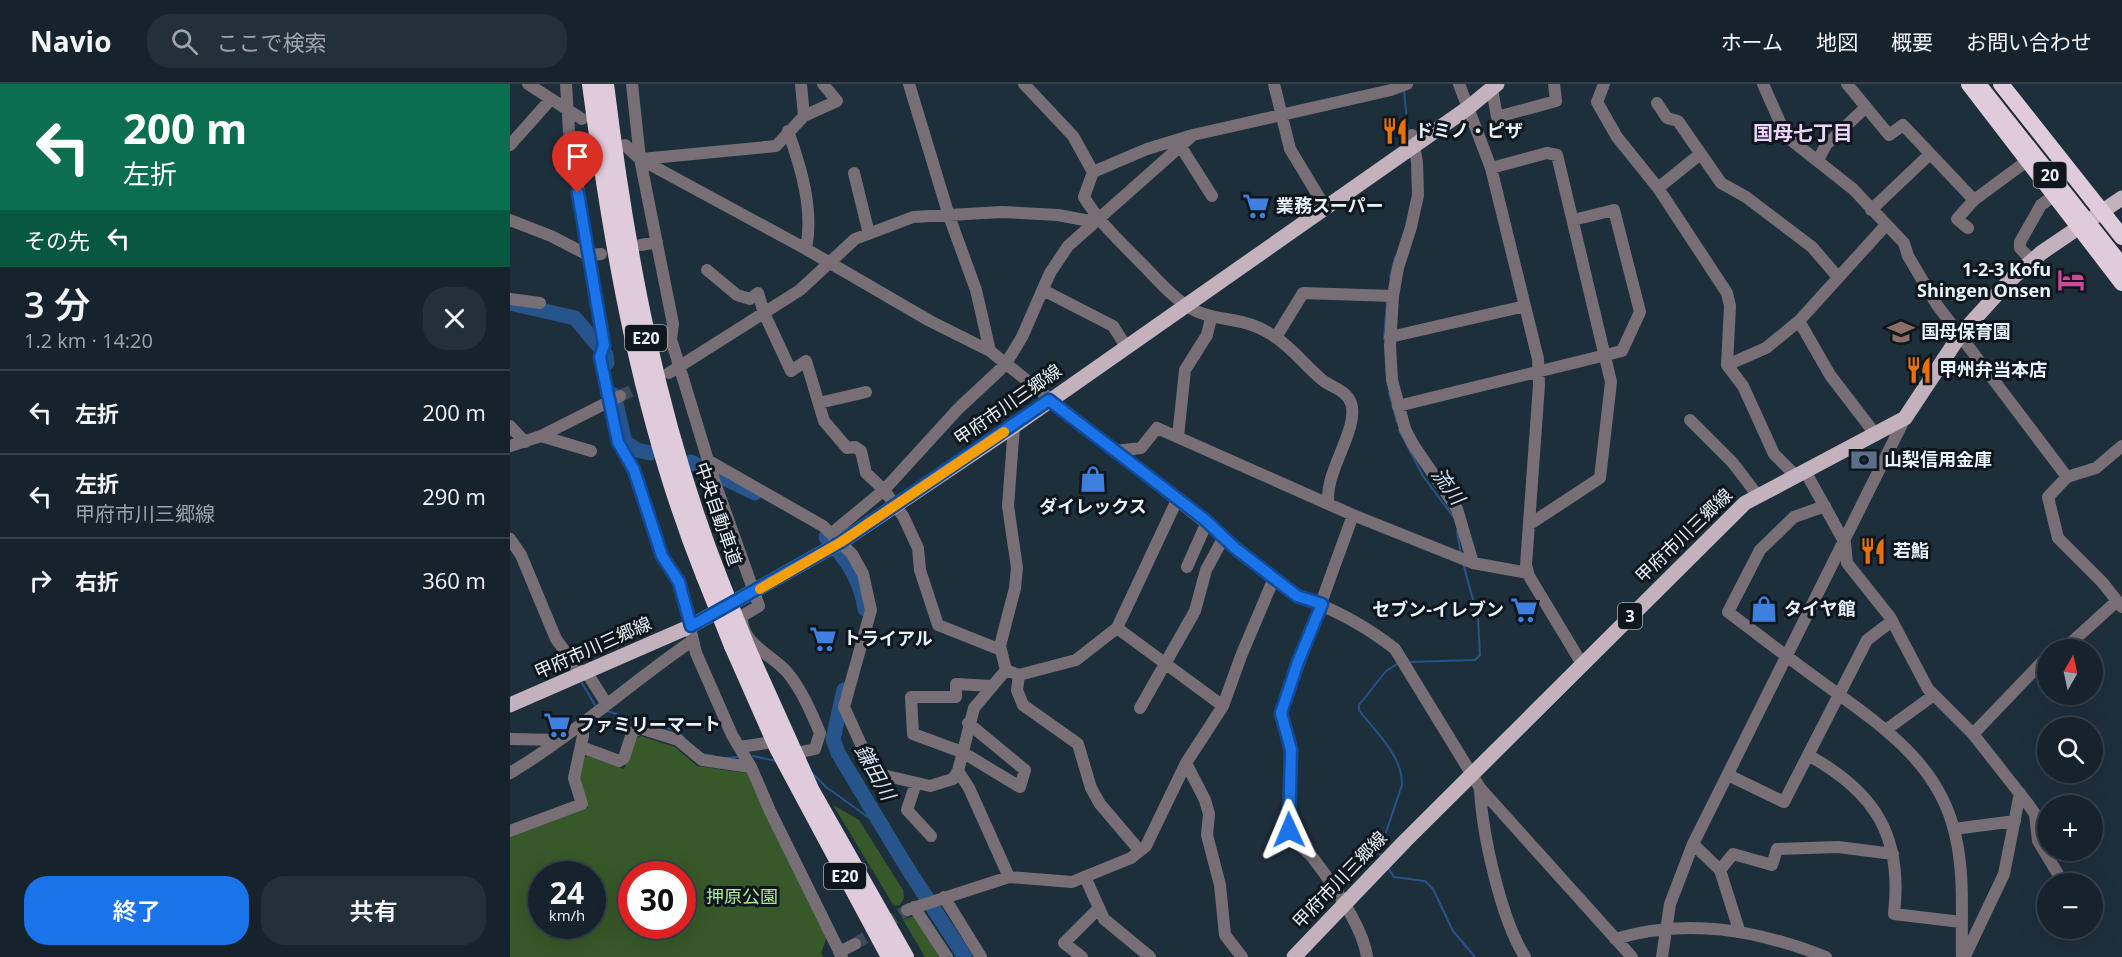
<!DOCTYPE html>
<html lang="ja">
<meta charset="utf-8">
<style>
:root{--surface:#16232d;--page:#232f39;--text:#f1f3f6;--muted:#9ea4aa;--line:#354049;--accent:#1a73e8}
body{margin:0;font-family:"Open Sans","Noto Sans JP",sans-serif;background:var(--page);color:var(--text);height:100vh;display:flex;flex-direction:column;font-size:22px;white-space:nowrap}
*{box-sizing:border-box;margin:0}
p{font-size:20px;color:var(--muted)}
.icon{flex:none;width:33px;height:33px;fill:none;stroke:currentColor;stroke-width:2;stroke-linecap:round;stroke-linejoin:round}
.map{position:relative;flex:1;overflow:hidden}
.drawer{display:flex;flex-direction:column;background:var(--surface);width:510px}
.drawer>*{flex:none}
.guide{background:#0b6e4f;color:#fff;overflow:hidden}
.needle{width:39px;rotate:9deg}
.fabs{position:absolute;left:1527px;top:555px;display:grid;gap:12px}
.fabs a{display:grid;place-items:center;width:66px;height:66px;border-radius:50%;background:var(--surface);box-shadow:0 6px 24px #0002,0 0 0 2px var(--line);font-size:30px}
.speed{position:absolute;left:18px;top:777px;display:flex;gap:12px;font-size:30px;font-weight:700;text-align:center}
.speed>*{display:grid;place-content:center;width:78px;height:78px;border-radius:50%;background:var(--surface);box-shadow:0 6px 24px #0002,0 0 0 2px var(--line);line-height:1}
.speed small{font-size:15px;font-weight:400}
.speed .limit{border:9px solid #d22;background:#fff;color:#111}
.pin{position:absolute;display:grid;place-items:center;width:51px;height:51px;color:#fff;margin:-62px -26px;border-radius:50% 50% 50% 0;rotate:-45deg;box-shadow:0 0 6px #0007}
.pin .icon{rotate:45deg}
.me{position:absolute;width:66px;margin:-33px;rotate:359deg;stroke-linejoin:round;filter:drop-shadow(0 0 4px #0008)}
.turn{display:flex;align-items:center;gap:21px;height:126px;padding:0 24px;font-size:27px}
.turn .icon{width:78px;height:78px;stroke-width:2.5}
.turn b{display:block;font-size:42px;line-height:51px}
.then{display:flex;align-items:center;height:57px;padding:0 24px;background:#0003;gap:12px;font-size:22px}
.round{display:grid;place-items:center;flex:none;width:63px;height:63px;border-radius:24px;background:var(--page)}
.headline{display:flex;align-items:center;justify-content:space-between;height:102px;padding:0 24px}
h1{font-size:36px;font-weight:600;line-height:45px}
.primary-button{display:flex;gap:12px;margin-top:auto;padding:12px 24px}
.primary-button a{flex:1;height:69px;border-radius:24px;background:var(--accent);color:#fff;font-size:24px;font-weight:600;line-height:69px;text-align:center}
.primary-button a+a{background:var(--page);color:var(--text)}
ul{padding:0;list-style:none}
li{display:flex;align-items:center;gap:18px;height:84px;padding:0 24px;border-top:2px solid var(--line)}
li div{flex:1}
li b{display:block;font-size:22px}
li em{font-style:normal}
header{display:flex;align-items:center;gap:36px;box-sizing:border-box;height:84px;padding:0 30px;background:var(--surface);border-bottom:2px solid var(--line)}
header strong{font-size:28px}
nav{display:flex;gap:33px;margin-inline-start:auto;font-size:21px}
.search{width:420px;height:54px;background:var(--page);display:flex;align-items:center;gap:15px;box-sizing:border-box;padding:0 21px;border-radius:24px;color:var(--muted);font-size:22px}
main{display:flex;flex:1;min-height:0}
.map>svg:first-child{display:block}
.green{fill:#375828;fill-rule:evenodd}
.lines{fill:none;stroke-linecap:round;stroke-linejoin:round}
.stream{stroke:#27548a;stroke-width:2}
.river{stroke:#27548a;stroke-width:15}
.minor-tunnel{stroke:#3c4c58;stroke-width:12;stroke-dasharray:12 6;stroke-linecap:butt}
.minor{stroke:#786f76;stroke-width:12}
.major{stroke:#c3b1be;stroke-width:15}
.highway{stroke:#e0cbdb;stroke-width:16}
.highway-bridge{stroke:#e0cbdb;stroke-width:16}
.route-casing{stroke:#114b97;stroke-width:15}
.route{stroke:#1a73e8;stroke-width:10}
.slow{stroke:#f59e0b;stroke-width:10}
.labels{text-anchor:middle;stroke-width:6;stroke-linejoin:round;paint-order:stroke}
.shield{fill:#0f161c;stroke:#a6afb7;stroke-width:1.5}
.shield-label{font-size:16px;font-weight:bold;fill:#e6f1f9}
.poi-label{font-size:18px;font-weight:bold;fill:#e6f1f9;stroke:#0f161c;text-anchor:start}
.street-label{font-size:18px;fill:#e6f1f9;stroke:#0f161c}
.park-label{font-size:18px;fill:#adec94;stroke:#0f161c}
.neighbourhood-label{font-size:20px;font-weight:bold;fill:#edd4fc;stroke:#0f161c}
.water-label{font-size:20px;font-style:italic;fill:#d2dfef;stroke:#0f161c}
</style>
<header>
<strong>Navio</strong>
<div class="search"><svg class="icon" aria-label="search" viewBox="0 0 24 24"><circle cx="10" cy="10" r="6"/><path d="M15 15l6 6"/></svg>ここで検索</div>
<nav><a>ホーム</a><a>地図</a><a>概要</a><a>お問い合わせ</a></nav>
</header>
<main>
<section class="drawer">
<div class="guide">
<div class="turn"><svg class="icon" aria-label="left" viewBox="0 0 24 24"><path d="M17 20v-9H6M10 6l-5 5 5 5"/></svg><div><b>200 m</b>左折</div></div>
<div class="then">その先<svg class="icon" aria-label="left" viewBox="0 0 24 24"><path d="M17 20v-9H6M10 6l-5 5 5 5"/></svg></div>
</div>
<div class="headline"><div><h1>3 分</h1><p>1.2 km · 14:20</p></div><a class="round"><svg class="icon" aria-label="close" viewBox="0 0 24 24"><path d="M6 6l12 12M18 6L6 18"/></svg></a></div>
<ul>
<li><svg class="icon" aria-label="left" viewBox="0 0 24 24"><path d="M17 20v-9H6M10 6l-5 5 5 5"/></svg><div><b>左折</b></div><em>200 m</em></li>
<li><svg class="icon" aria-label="left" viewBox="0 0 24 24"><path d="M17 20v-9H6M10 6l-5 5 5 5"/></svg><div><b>左折</b><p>甲府市川三郷線</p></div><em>290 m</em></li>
<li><svg class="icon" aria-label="right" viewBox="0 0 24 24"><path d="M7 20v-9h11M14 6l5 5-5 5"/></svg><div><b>右折</b></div><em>360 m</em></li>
</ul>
<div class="primary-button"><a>終了</a><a>共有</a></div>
</section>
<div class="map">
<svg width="1612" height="873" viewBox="0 0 1612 873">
<rect width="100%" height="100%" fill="#1e2f3c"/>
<path class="green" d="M131 652 165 663 187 682 237 689 317 853 311 869 313 873H0V753L78 724 69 696 72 675 77 672 114 685 125 655ZM32 790H82V842H32ZM122 790H172V842H122Z
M323 721 349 736 393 806 394 814 390 821 384 822Z
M406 831 433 873H415L393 836Z"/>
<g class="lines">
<path class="stream" d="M894 6 898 48
M880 194 885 173
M874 255 877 216
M879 309 887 338
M889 346 913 392 945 435
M947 447 951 471
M898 578 965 576 970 571 968 534 953 479
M72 599 85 621
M96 627 168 647 174 654
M192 670 204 672
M243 672 266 677
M215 674 227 673
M302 689 316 703 372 743
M872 774 869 769 892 701C892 670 866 649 849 626V621L876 587 887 580
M878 784 884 793 915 797 923 805 943 847 965 873"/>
<path class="river" d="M0 219 65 234 96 271 97 279
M104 311 115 358 127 366 140 369
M181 378 245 409
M316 453C336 474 351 496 355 525
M334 606 323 655 328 669 396 782 455 873"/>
<path class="minor-tunnel" d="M110 312 141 298
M345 860 397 826"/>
<path class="minor" d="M18 0 72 35
M56 0 59 47 94 261 90 273 108 358 124 386 152 472 169 498 186 569 222 651 241 683 260 727 332 873
M122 0 130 75 163 240 161 255 204 396 249 522 232 532C230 559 262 571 277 588 292 606 301 628 310 649L305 665 291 668
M399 0 439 132 466 206 480 267
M514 0 563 52 583 88 574 113C590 140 612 159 634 182 647 195 661 212 677 222 698 236 720 233 742 241 771 251 788 274 810 294 819 303 836 305 841 319 850 345 812 391 819 420
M764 0 780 65 815 123
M949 0 981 84 1028 275 1029 301 1016 481 1019 492 1072 580
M1094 0 1087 18 1107 53 1148 104 1217 209 1220 222 1217 281 1233 302 1264 370 1286 392
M1253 0 1276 52 1343 105 1394 159 1398 172 1427 221 1557 393
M1337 0 1379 51 1393 41 1464 116
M982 5 987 33 1046 17 1044 0
M1147 19 1157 34 1168 37 1211 99 1236 113 1302 163 1327 192
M294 32 327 17 313 0
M278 47C291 83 304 126 296 165
M902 51 907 78 908 111 901 143 888 184 883 212 880 262 882 296 895 345 904 362 947 425 963 479
M0 61 41 15
M115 61 130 75 296 165 420 237 480 267 787 512C822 524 856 542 885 565L970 704 1122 873
M671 63 702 112
M131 75 266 62 294 32 291 0
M1308 76 1316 61 1356 23
M981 84 1037 69 1047 71 1101 298 1090 394 1020 440
M583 88 637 65 683 51
M344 89 359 150
M1148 104 1189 71
M1361 126 1420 70
M0 136 41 152 78 171 91 170
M1458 144 1447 135 1464 116 1517 77
M131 161 147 158
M1522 177 1510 164V158L1531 121 1545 111
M197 186 227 211 240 215 248 209 254 229 281 287 296 277 314 337 337 364 345 363 351 367 356 389 374 406 322 449
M533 206 603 242 615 261
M0 215 30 219
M766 253 793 209 883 212
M880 253 1015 222
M1217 281 1256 264 1289 237
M159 289 290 206 345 155 403 133 492 128 548 131 585 138
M309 319 356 308
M888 322 1112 267 1130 228 1104 126 1063 136
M1180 336 1223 379 1248 412
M0 342 15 358
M1366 351 1320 291 1289 237 1376 141
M31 352 81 367
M668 353 675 286 697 251 701 234
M0 362 31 352 110 312
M1612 362 1586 384 1557 393 1538 413 1548 454 1592 498 1612 523
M606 367 631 364 647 344 843 431 963 479 1018 489
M199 377 313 442 342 470 353 490 361 526 334 623 364 689 420 702 443 695 448 687
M1295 387 1335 459 1337 479 1380 533 1418 605 1463 650 1518 720 1525 730 1528 757 1554 800
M1315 422 1284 433 1250 466 1218 528C1250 552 1281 576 1313 599 1369 640 1429 678 1445 750 1455 790 1451 833 1452 873
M843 431 771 629 781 666 779 746C784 759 795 764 803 774 822 799 853 842 857 873
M0 455 11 471 46 555 72 591
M677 483 697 438
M607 544 713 622
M491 566 428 541 410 486 408 464 393 432 374 406 448 325 495 281 512 253 540 189 558 162 683 51 881 6 897 0
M1553 566 1607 517
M496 586 509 591 566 576 607 544 667 416
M77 589 96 619
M509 591 507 606 513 621 568 660 581 704 590 720 630 767
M630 624 685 527 696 486 714 453
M458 639 515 686 510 703 452 668 403 650 401 613H446V600L482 602
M1377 645 1424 611
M1463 650 1532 578 1538 576
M0 655 50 656
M71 663 109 677 114 674 122 649 130 644 168 656 192 676 241 683
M230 663 256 659
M1298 671C1365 708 1393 752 1384 830L1451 838
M676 679 695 716 699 730 697 751 710 801 715 851 732 873
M0 689C64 651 120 599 182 557
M1218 691 1274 718 1357 556 1382 537
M406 699 397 726 421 752
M970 704C972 750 991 835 1015 873
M1444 745 1505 737
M0 747 72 720 64 694 73 652V638
M1183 760 1210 786 1229 846
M1210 786 1223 770 1262 781 1267 765 1328 763 1383 770
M499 793 459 704 448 687 464 624 496 586 490 562 505 504 507 484 498 422 504 342
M575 793 594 835 640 873
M434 813 471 873
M404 823 437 873
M397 826 499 793 562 798 621 774 636 762 676 679 713 622 731 572 764 494
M1105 855C1177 833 1247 846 1316 873
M329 868 345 860
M1455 872 1494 790 1510 709
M572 873 554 859 589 824
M1152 873 1160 820 1183 760 1395 334"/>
<path class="major" d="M0 621 181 542 331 458 504 342 958 24 987 0
M784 873 895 757 1235 419 1395 334 1450 251 1499 197 1531 169 1612 114"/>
<path class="highway" d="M80 0C102 167 131 335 194 492
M96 0C117 171 148 339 212 500
M1459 0 1612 199
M1491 0 1612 153
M222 562 267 664 379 873
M239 567 302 707 396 873"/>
<path class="highway-bridge" d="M1468 0 1612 182
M194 492 222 562
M212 500 239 567"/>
</g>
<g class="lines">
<defs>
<path id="route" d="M68 109 94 261 90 273 108 358 124 386 152 472 169 498 181 542 331 458 539 316 694 435 725 464 787 512 812 520 788 578 771 629 781 666 779 746"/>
</defs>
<use href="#route" class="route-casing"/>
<use href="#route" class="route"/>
<path class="slow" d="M250 505 331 458 494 348"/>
</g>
<defs>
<symbol id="restaurant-bare" viewBox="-9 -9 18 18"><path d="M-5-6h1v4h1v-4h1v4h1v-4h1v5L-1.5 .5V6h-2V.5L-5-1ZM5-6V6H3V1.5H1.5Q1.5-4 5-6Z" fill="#e8710a" stroke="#0f161c" stroke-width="2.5" paint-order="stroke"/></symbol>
<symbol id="supermarket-bare" viewBox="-9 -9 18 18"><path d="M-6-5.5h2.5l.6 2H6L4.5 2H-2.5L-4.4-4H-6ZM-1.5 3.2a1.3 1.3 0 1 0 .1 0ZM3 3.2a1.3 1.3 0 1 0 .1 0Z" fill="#3f7fe0" stroke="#0f161c" stroke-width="2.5" paint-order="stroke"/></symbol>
<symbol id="hotel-bare" viewBox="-9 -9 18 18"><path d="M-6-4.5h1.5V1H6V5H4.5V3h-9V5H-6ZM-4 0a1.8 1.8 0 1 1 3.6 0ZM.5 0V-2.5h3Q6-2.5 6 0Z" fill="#d1479c" stroke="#0f161c" stroke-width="2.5" paint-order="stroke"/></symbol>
<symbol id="school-bare" viewBox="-9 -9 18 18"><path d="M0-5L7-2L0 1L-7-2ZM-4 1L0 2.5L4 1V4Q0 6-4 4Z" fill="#8d6e63" stroke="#0f161c" stroke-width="2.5" paint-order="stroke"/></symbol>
<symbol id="bank-bare" viewBox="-9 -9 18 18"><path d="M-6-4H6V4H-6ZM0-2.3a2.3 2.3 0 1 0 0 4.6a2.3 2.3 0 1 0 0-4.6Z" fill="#5c6f8a" stroke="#0f161c" stroke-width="2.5" paint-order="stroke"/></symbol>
<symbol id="shop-bare" viewBox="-9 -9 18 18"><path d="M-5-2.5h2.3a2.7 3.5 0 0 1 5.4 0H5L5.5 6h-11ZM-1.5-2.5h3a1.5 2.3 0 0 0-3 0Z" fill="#3f7fe0" stroke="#0f161c" stroke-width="2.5" paint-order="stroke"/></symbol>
</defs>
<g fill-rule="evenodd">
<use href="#restaurant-bare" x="866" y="28" width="38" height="38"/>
<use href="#supermarket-bare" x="727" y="103" width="38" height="38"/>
<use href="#hotel-bare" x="1542" y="177" width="38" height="38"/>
<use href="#school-bare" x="1372" y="229" width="38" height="38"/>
<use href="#restaurant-bare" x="1390" y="267" width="38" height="38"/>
<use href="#bank-bare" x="1335" y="357" width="38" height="38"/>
<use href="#shop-bare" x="564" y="376" width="38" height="38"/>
<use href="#restaurant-bare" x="1344" y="448" width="38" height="38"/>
<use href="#shop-bare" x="1235" y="506" width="38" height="38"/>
<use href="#supermarket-bare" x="995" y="507" width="38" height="38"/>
<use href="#supermarket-bare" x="294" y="536" width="38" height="38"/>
<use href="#supermarket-bare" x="28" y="622" width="38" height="38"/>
</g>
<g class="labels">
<g class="shield">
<rect x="1523.5" y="78" width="33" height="26" rx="4.5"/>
<rect x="115" y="241" width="42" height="26" rx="4.5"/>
<rect x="1108" y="519" width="24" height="26" rx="4.5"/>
<rect x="314" y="779" width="42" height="26" rx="4.5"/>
</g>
<g class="shield-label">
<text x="1540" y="97">20</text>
<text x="136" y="260">E20</text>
<text x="1120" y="538">3</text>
<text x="335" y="798">E20</text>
</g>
<g class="poi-label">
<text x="905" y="53">ドミノ・ピザ</text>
<text x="766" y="128">業務スーパー</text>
<text x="1541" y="192" text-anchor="end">1-2-3 Kofu<tspan x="1541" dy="21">Shingen Onsen</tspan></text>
<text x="1411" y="254">国母保育園</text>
<text x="1429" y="292">甲州弁当本店</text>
<text x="1374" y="382">山梨信用金庫</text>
<text x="583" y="429" text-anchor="middle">ダイレックス</text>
<text x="1383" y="473">若鮨</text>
<text x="1274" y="531">タイヤ館</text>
<text x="994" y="532" text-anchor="end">セブン-イレブン</text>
<text x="333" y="561">トライアル</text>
<text x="67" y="647">ファミリーマート</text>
</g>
<g class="street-label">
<text transform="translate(498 321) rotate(-35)" y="6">甲府市川三郷線</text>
<text transform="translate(208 430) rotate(71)" y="6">中央自動車道</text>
<text transform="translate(1174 452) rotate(-44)" y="6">甲府市川三郷線</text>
<text transform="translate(83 564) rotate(-24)" y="6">甲府市川三郷線</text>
<text transform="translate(830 796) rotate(-46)" y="6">甲府市川三郷線</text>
</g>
<g class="park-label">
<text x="232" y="819">押原公園</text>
</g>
<g class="neighbourhood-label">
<text x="1293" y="56">国母七丁目</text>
</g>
<g class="water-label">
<text transform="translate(938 402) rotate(54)" y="7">流川</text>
<text transform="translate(365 688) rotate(61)" y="7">鎌田川</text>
</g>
</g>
</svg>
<div class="fabs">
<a><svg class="needle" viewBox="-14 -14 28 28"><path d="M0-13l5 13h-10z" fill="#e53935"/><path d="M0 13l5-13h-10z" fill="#9ea4aa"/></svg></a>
<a><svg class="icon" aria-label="search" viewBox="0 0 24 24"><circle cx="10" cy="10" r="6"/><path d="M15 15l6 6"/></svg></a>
<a>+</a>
<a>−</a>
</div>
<div class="speed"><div>24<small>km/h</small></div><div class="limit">30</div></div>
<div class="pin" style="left:68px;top:109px;background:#d93025"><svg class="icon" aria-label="arrive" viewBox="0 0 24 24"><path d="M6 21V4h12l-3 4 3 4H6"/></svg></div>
<svg class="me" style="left:779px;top:746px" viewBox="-20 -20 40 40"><path d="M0-17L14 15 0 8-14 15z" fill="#1a73e8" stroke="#fff" stroke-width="4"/></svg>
</div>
</main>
